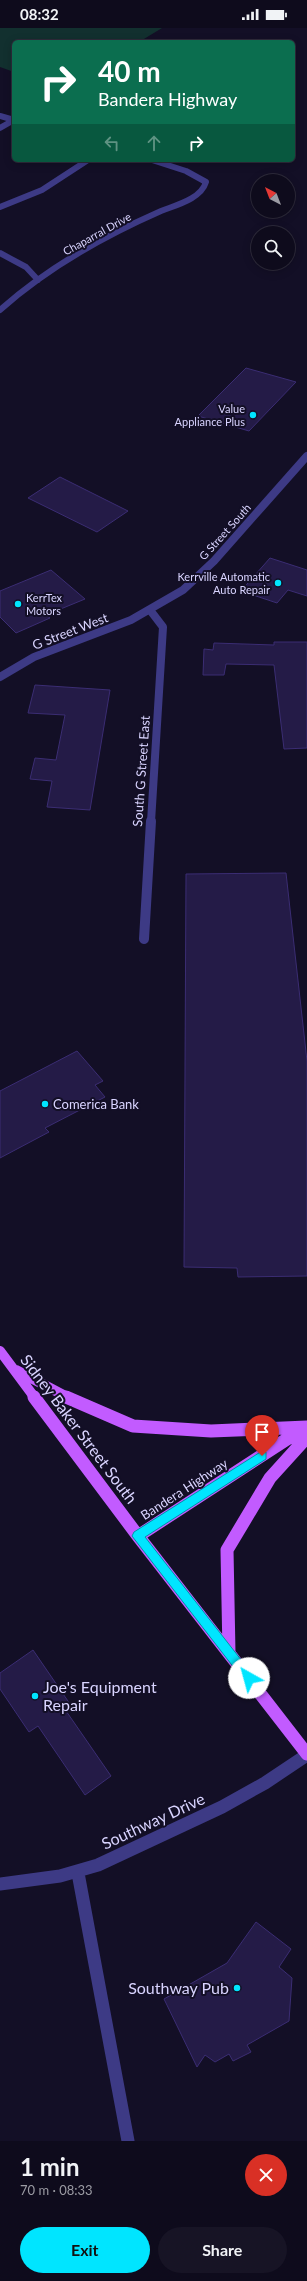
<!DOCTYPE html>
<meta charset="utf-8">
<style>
:root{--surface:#0e0b1c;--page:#171425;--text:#f1f3f6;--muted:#9b9ba3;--line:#2e2b3b;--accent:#00e5ff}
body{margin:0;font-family:Lato,sans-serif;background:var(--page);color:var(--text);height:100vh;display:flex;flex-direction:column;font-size:15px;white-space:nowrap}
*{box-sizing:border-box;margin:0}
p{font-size:13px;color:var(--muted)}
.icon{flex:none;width:22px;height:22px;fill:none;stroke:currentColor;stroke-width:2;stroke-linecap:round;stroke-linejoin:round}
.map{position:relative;height:2113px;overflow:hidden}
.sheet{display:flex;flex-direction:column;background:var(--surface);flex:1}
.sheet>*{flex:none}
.top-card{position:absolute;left:12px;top:12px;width:283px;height:122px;border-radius:6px;box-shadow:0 2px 10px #0003,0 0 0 1px var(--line);background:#0b6e4f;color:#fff;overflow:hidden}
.needle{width:26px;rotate:318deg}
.buttons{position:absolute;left:251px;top:146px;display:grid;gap:8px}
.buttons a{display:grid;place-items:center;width:44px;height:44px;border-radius:50%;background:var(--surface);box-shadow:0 2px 10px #0003,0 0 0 1px var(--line);font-size:20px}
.pin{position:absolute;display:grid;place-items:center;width:34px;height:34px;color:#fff;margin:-41px -17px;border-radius:50% 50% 50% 0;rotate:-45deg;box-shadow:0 0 4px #0007}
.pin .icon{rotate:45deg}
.me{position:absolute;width:44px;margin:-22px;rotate:322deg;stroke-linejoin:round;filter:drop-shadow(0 0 3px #0008)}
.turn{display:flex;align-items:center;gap:14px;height:84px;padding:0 20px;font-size:18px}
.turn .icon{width:52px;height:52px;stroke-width:2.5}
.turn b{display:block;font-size:28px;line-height:34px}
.lanes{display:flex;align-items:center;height:38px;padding:0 20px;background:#0003;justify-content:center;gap:20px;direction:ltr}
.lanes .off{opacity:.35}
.round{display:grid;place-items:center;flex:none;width:42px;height:42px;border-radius:21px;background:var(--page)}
.overview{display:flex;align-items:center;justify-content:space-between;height:68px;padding:0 20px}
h1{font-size:24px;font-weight:700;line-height:30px}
.button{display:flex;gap:8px;margin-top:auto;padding:8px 20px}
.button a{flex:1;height:46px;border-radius:24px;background:var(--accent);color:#111;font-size:16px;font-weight:700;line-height:46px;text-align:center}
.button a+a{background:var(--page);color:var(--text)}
.status{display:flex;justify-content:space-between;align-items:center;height:28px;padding:0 20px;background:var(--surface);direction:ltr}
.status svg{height:11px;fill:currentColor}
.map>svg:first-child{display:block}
.green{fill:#12302f}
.building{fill:#241b47;stroke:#3b2d73}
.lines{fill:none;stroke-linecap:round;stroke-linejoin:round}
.minor-far3{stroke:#3d3a85;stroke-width:6}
.minor-far2{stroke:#3d3a85;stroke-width:8}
.minor-far1{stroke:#3d3a85;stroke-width:10}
.minor{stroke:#3d3a85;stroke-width:13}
.major-far1{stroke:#c25bff;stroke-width:10}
.major{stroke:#c25bff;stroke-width:13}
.route{fill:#00e5ff;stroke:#0095a6}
.poi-dot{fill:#00e5ff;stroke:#130f26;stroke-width:1.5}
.labels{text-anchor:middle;stroke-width:4;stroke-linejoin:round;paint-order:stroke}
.far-street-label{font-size:11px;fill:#d9d4ff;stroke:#130f26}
.far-poi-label{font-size:11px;fill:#d9d4ff;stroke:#130f26;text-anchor:end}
.street-label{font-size:13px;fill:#d9d4ff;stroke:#130f26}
.poi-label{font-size:13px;fill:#d9d4ff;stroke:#130f26;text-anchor:start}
.near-street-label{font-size:16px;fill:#d9d4ff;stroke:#130f26}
.near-poi-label{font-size:16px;fill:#d9d4ff;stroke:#130f26;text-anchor:start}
</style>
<div class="status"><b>08:32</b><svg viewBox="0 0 49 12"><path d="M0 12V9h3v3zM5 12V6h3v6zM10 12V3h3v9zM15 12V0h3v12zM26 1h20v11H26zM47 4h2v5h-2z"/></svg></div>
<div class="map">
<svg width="307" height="2113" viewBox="0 0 307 2113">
<rect width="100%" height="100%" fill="#130f26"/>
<path class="green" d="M0 0H162L139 14H14V44L0 39Z"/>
<path class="building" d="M246 340 296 354 249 403 198 388Z
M60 449 128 483 97 504 28 470Z
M270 530 307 542V568L288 562 277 575 241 563Z
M51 542 85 571 46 587 50 590 16 605 0 589V563Z
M274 614H307V720L284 721 274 637 226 636 224 647H203L204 621 213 622 214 615 274 617Z
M35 657 110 662 90 782 47 779 52 753 30 751 35 730 56 732 65 687 28 685Z
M286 845 307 1033V1248L238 1249 237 1240 184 1239 186 846Z
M77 1023 103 1053 95 1057 105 1069 45 1100 49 1104 0 1130V1063Z
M33 1622 70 1676 64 1680 111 1748 85 1767 38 1698 29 1704 0 1661V1645Z
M256 1894 291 1921 279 1939 292 1950 289 1993 247 2017 251 2024 233 2033 229 2026 215 2034 205 2027 197 2039 164 1971 227 1935Z"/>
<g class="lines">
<path class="minor-far3" d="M0 88 14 92
M0 100 14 92
M0 179 42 162 88 132
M0 225 26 239 38 252
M0 282C47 240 104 208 161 183 176 177 201 171 206 154L186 143 152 132"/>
<path class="minor-far2" d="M150 582 163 599 151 794
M0 649 34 629 131 592 183 562 214 533 307 428"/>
<path class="minor-far1" d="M144 911 151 793"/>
<path class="minor" d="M78 1845 128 2113
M0 1856 60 1848 98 1837 222 1779 265 1755 307 1727"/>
<path class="major-far1" d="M0 1323 35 1370
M16 1342 69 1370"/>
<path class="major" d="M34 1369 138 1508 307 1726
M66 1369 133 1398 211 1403 307 1399
M138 1508 287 1411 307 1403
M229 1625 227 1522 270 1450 307 1409"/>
</g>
<path class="route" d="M262 1423 266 1424V1431L145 1509 253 1647 254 1650 253 1654 249 1656 245 1654 132 1508 134 1504Z"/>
<g class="poi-dot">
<circle cx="253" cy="387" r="4"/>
<circle cx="278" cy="555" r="4"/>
<circle cx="18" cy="576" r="4"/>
<circle cx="45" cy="1076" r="4"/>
<circle cx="35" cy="1668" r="4"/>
<circle cx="237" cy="1960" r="4"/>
</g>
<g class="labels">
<g class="far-street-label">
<text transform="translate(97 206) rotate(-29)" y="4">Chaparral Drive</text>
<text transform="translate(225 504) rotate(-48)" y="4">G Street South</text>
</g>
<g class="far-poi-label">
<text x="245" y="385">Value<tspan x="245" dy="13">Appliance Plus</tspan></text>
<text x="270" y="553">Kerrville Automatic<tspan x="270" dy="13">Auto Repair</tspan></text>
<text x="26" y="574" text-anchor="start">KerrTex<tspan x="26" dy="13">Motors</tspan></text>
</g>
<g class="street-label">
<text transform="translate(70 603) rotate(-21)" y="5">G Street West</text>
<text transform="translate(141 743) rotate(-86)" y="5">South G Street East</text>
<text transform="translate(184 1461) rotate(-33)" y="5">Bandera Highway</text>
</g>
<g class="poi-label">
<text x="53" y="1081">Comerica Bank</text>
</g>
<g class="near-street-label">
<text transform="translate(79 1401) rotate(53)" y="6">Sidney Baker Street South</text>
<text transform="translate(153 1793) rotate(-25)" y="6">Southway Drive</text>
</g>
<g class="near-poi-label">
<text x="43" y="1665">Joe's Equipment<tspan x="43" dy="18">Repair</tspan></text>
<text x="229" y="1966" text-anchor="end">Southway Pub</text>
</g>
</g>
</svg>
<div class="buttons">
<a><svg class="needle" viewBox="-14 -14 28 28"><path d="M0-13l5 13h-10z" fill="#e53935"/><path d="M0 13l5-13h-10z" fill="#9b9ba3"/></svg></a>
<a><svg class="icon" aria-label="search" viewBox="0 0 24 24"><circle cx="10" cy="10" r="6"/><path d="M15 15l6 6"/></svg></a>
</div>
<div class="pin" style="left:262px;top:1428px;background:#d93025"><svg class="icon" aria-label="arrive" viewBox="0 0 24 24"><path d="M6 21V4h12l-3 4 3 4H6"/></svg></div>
<svg class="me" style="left:249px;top:1650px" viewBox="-20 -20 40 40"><circle r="19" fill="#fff"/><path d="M0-13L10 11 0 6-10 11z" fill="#00e5ff"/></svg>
<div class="top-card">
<div class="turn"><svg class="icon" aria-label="right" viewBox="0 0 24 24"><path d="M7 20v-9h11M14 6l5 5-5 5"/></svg><div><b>40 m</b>Bandera Highway</div></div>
<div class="lanes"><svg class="icon off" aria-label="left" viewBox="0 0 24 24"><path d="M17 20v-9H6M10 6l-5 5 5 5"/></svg><svg class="icon off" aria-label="ahead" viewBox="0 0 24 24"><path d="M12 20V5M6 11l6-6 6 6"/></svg><svg class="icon" aria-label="right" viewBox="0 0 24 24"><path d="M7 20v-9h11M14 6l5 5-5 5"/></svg></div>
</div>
</div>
<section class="sheet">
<div class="overview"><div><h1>1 min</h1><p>70 m · 08:33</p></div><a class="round" style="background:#d93025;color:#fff"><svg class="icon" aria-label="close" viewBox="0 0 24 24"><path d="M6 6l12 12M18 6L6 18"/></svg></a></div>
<div class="button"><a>Exit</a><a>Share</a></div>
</section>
